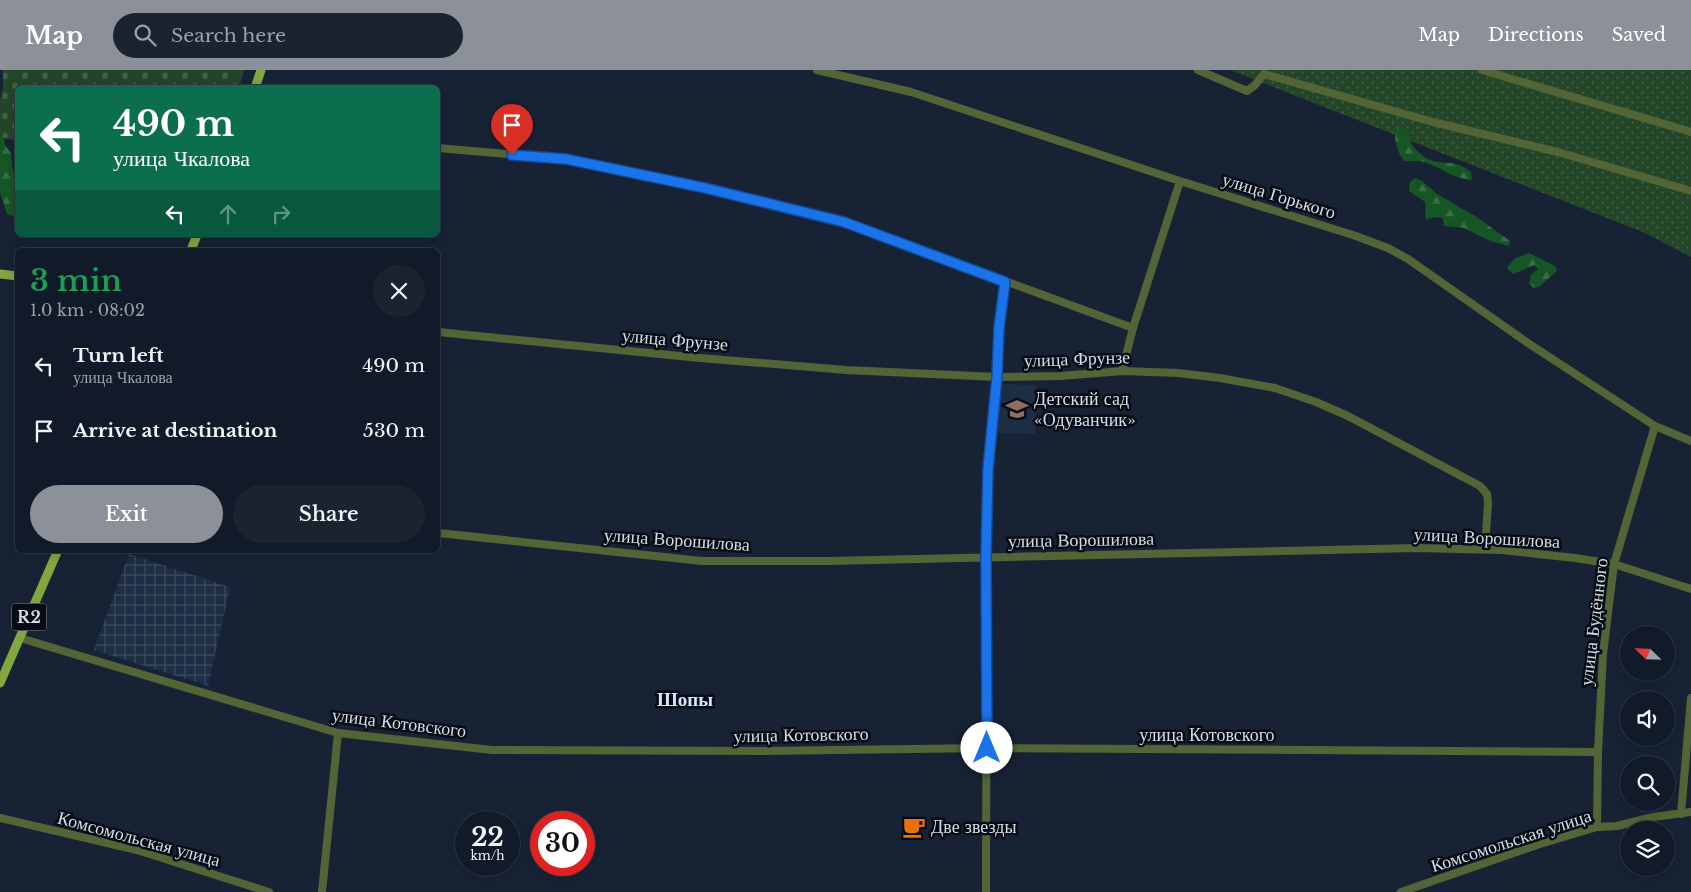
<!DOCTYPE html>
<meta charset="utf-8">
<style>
:root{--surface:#111a28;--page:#1a2330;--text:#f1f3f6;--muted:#9ca1a8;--line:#303845;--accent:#8c9099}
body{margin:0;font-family:"Libre Baskerville",serif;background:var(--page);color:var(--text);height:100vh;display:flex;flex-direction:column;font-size:19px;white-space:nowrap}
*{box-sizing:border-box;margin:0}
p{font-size:16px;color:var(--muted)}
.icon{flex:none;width:28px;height:28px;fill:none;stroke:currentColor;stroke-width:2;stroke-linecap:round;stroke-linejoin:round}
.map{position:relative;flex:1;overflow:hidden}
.drawer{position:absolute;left:15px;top:178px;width:425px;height:305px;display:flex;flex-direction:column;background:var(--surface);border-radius:8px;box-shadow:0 2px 12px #0003,0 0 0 1px var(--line)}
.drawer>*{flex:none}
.banner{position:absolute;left:15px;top:15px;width:425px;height:152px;border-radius:8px;box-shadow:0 2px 12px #0003,0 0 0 1px var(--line);background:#0b6e4f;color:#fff;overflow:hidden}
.needle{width:32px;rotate:293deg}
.fabs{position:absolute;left:1620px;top:556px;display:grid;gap:10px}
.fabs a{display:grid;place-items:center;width:55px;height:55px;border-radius:50%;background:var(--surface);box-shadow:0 2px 12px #0003,0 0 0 1px var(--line);font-size:25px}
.speed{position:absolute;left:455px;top:741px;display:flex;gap:10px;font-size:25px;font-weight:700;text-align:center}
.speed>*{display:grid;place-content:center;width:65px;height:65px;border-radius:50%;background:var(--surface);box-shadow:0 2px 12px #0003,0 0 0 1px var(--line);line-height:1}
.speed small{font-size:12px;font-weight:400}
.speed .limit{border:8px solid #d22;background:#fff;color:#111}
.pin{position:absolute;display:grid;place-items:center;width:42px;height:42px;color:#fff;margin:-51px -21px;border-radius:50% 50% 50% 0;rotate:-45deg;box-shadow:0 0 5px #0007}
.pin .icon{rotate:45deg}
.me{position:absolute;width:55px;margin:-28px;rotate:0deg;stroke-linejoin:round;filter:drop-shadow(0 0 4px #0008)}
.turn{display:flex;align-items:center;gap:18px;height:105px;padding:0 15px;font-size:22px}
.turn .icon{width:65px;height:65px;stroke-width:2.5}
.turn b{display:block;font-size:35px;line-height:42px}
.lanes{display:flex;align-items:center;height:48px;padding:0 15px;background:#0003;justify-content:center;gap:25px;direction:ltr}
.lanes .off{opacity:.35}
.round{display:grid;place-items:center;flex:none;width:52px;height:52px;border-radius:26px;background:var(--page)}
.head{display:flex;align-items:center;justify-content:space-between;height:85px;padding:0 15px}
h1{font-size:30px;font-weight:600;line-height:38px;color:#1e9e55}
.button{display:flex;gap:10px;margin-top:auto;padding:10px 15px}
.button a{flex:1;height:58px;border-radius:30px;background:var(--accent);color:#fff;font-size:20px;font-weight:600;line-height:58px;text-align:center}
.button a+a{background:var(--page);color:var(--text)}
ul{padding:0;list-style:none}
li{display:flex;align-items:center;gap:15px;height:65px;padding:0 15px}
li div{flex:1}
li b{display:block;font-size:19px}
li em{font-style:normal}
header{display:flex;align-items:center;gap:30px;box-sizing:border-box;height:70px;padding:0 25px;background:var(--accent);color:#fff}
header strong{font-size:24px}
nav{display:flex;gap:28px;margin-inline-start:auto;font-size:18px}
.search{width:350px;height:45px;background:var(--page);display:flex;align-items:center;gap:12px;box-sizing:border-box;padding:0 18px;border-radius:28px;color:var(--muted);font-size:19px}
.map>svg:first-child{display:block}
.built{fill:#1d2d43}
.industrial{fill:url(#industrial-grid)}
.grass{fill:url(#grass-dots)}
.forest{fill:url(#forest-firs)}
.cemetery{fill:url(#cemetery-stones)}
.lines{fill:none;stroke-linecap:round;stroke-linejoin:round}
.minor{stroke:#536536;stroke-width:8}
.major{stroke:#82a740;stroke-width:9}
.route-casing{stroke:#114b97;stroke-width:12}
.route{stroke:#1a73e8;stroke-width:9}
.labels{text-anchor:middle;stroke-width:5;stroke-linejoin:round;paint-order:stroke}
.shield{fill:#070c14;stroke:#969ea9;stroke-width:1}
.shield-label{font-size:16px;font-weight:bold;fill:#d4dde9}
.street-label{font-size:18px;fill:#d4dde9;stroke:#070c14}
.poi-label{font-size:18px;fill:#d4dde9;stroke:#070c14;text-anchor:start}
.neighbourhood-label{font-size:19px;font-weight:bold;fill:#d4e5fd;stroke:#070c14}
</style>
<header>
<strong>Map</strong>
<div class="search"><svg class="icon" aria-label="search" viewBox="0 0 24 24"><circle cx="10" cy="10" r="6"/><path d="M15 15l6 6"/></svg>Search here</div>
<nav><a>Map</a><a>Directions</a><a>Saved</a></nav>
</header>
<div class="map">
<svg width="1691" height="822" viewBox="0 0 1691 822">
<defs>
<pattern id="industrial-grid" width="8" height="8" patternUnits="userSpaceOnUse" patternTransform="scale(1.25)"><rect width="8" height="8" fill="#1d2d43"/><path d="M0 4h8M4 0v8" fill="none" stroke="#3d4b5e"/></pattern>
<pattern id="grass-dots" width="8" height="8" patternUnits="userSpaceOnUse" patternTransform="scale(1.25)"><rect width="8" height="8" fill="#234628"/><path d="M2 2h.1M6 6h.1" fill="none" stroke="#426047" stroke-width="1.8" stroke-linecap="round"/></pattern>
<pattern id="forest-firs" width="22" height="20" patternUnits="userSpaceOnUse" patternTransform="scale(1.25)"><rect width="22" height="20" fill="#165624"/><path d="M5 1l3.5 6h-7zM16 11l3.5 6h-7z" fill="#376e44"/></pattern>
<pattern id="cemetery-stones" width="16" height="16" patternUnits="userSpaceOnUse" patternTransform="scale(1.25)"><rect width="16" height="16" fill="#234628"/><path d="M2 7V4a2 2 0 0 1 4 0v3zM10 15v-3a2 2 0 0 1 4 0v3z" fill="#426047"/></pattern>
</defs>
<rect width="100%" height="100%" fill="#172335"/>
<path class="built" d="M998 314 1037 315 1035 364 997 363Z"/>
<path class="industrial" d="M129 484 230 517 208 616 94 580Z"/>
<path class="grass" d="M1230 0H1691V187L1645 163Z"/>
<path class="forest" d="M1398 59H1405C1410 65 1409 67 1411 73 1413 78 1422 85 1426 88 1441 97 1453 87 1471 102L1472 109 1470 110C1452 108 1441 97 1424 92 1417 90 1411 92 1404 91 1397 81 1395 73 1395 61Z
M0 67 4 68 5 75 11 83 12 96 17 118V148L7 144 0 122Z
M1415 108 1422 111 1437 124 1478 148 1510 171 1509 176 1490 171 1464 158 1444 156 1443 148 1437 147 1426 149 1425 132 1409 121 1410 112Z
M1529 183 1555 196 1557 201 1540 216 1534 218 1529 214 1531 205 1538 199 1535 195 1513 204 1507 198 1514 189Z"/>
<path class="cemetery" d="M3 0H244L239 17 18 18 17 71 0 67V31L3 16Z"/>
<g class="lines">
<path class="minor" d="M817 0 911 22 1180 111 1353 165 1388 178 1408 189 1525 271 1655 356 1691 371
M1198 0 1247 21 1255 15 1264 4 1433 52 1558 82 1691 121
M1482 0 1691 62
M438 78 566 89 705 118 844 152 1133 258
M438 262 700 288 846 300 997 307 1061 306 1122 301 1178 303 1220 308 1275 318 1316 332 1348 346 1480 416 1487 424 1488 433 1485 479
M1122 301 1133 258 1180 111
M438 463 702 491H829L1416 478 1502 480 1575 488 1614 494 1691 519
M20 568 338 663 492 680 760 681 987 678 1598 682
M1681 744 1691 628
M0 748 137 780 269 822
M1597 757 1598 682 1603 584 1614 494 1655 356
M322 822 338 663
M986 822 987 399 997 307 999 258 1005 212
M1401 822 1540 774 1597 757 1617 756 1653 747 1691 742"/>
<path class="major" d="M255 18 261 0
M191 180 197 165
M0 204 18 206
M0 613 58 480"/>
</g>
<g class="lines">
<defs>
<path id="route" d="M512 85 566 89 705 118 844 152 1005 212 999 258 997 307 988 399 986 486 987 678"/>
</defs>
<use href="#route" class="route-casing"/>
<use href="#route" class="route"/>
</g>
<defs>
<symbol id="school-bare" viewBox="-9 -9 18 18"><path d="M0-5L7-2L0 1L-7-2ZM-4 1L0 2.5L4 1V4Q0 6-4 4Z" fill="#8d6e63" stroke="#070c14" stroke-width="2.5" paint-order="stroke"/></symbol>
<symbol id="cafe-bare" viewBox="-9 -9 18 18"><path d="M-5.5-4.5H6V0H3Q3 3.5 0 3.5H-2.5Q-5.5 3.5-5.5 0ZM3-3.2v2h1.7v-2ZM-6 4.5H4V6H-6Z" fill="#e8710a" stroke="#070c14" stroke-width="2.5" paint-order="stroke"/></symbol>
</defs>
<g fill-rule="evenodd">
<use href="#school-bare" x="1001" y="323" width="32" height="32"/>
<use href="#cafe-bare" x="898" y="741" width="32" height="32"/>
</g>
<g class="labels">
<rect class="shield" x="11.5" y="533.5" width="35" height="27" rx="4"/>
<g class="shield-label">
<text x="29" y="553">R2</text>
</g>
<g class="street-label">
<text transform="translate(1279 126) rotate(17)" y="6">улица Горького</text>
<text transform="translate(675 270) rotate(5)" y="6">улица Фрунзе</text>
<text transform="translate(1077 289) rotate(-2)" y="6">улица Фрунзе</text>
<text transform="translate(1487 468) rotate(3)" y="6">улица Ворошилова</text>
<text transform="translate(677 470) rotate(4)" y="6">улица Ворошилова</text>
<text transform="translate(1081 470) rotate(-1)" y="6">улица Ворошилова</text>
<text transform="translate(1594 552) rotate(-83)" y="6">улица Будённого</text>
<text transform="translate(399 653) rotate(7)" y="6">улица Котовского</text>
<text transform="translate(801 665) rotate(-1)" y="6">улица Котовского</text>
<text x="1207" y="671">улица Котовского</text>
<text transform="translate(139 769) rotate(15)" y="6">Комсомольская улица</text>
<text transform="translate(1511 771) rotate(-18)" y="6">Комсомольская улица</text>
</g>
<g class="poi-label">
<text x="1034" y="335">Детский сад<tspan x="1034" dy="21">«Одуванчик»</tspan></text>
<text x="931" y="763">Две звезды</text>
</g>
<g class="neighbourhood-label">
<text x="685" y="636">Шопы</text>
</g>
</g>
</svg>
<div class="fabs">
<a><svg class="needle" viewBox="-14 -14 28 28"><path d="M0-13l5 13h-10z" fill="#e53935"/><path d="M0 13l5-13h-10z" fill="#9ca1a8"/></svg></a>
<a><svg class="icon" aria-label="sound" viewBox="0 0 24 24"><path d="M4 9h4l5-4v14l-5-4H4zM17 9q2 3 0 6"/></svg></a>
<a><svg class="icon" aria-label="search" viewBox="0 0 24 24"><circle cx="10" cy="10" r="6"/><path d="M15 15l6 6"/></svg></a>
<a><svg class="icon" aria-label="layers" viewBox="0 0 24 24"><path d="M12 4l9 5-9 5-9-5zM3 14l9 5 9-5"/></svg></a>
</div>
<div class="speed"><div>22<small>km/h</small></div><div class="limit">30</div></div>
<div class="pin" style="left:512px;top:85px;background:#d93025"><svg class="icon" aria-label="arrive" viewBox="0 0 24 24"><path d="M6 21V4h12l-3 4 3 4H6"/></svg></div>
<svg class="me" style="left:987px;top:678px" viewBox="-20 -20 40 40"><circle r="19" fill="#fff"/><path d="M0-13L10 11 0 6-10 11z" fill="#1a73e8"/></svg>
<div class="banner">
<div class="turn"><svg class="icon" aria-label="left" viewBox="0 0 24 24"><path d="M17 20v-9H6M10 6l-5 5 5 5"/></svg><div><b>490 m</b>улица Чкалова</div></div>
<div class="lanes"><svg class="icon" aria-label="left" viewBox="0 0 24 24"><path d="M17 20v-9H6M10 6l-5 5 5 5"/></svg><svg class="icon off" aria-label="ahead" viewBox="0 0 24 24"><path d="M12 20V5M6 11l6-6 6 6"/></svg><svg class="icon off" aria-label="right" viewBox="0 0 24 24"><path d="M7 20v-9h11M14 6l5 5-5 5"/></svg></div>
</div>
<section class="drawer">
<div class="head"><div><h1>3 min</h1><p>1.0 km · 08:02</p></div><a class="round"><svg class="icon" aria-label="close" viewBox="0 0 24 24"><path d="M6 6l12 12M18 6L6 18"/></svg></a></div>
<ul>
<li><svg class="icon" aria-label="left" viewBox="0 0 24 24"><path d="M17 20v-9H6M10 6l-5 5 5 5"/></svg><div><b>Turn left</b><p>улица Чкалова</p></div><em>490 m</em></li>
<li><svg class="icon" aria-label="arrive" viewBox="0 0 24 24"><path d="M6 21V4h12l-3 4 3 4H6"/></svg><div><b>Arrive at destination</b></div><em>530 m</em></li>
</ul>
<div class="button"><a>Exit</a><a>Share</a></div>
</section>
</div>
